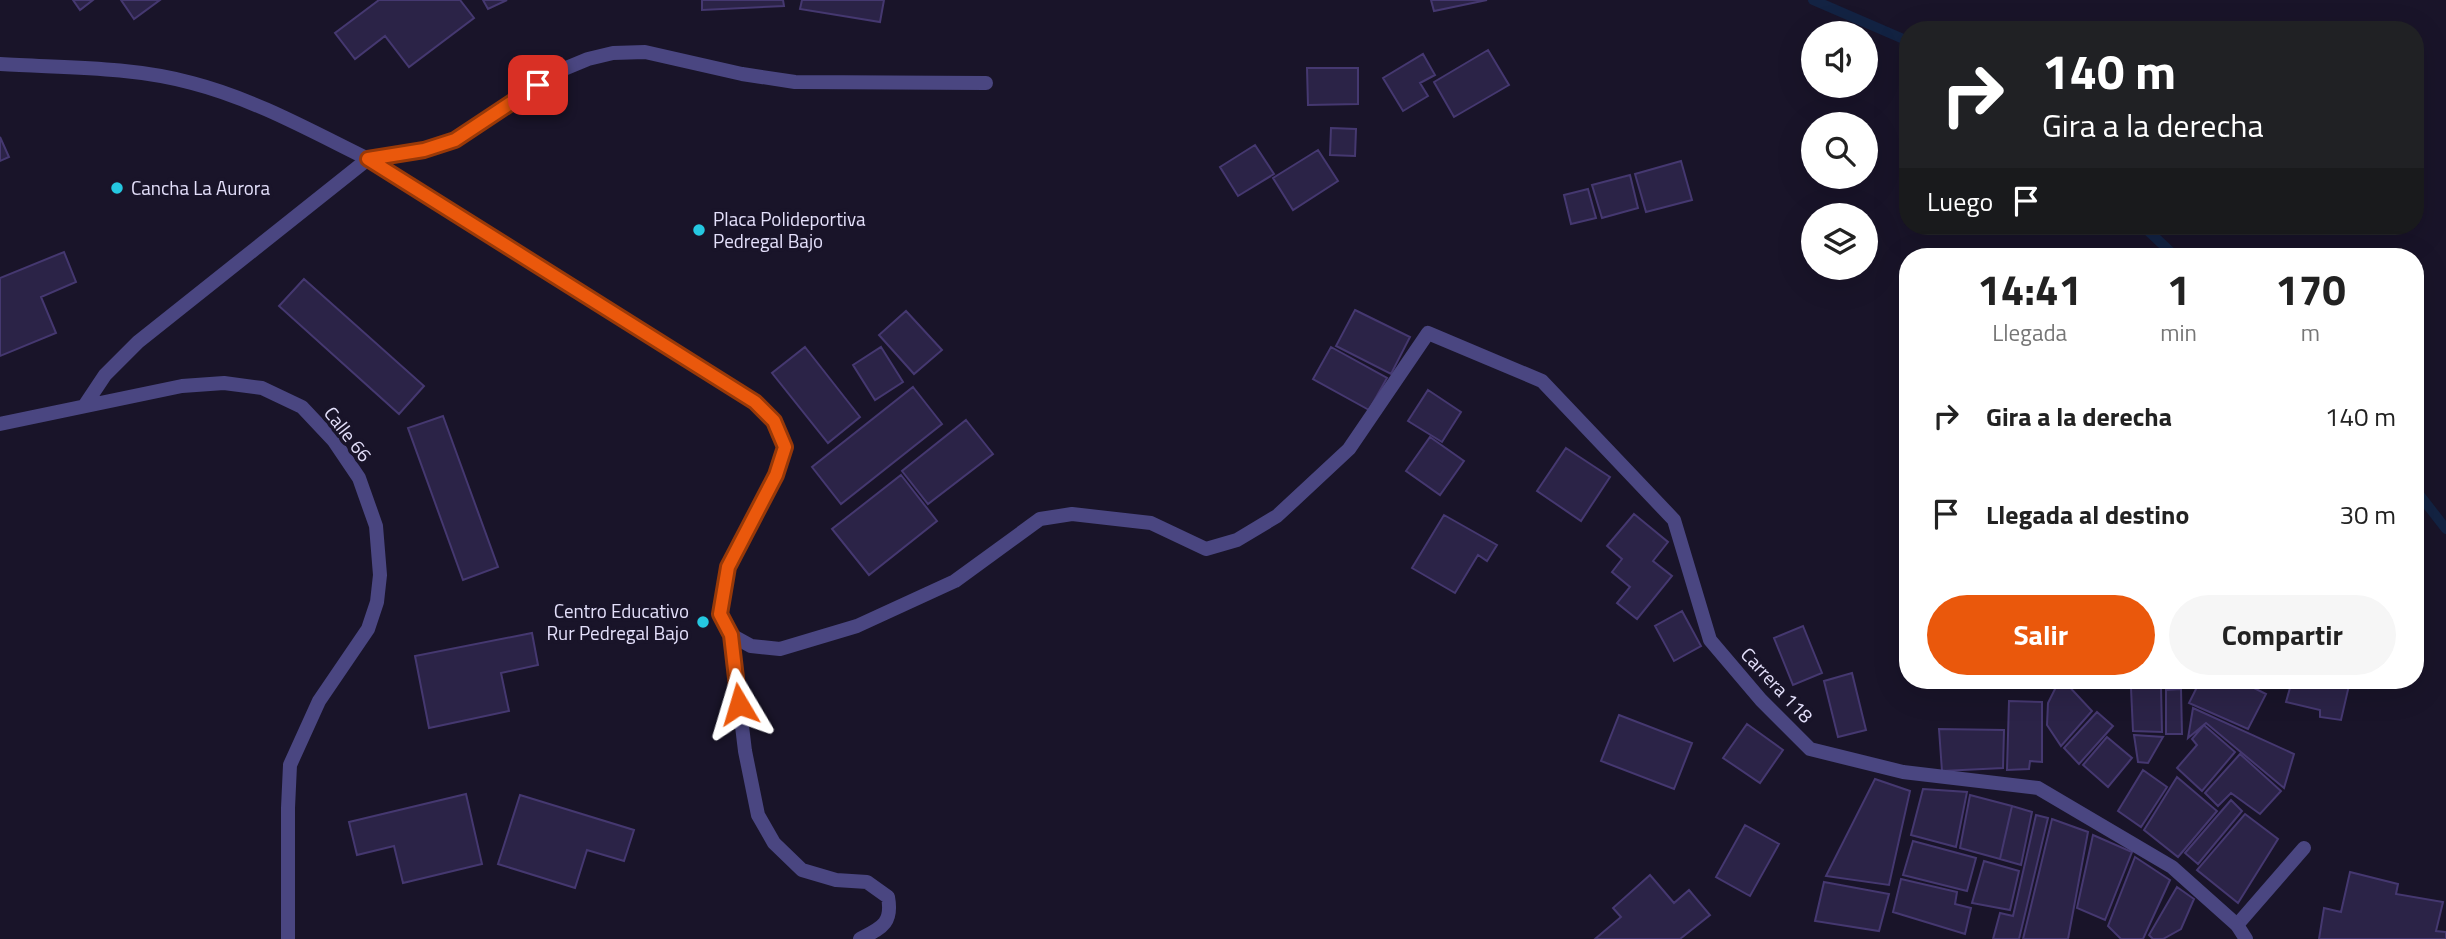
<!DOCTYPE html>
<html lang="es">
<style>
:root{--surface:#fff;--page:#f6f6f6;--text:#222;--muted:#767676;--accent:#ea580c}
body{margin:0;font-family:"Titillium Web",sans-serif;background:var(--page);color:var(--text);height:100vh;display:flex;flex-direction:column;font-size:26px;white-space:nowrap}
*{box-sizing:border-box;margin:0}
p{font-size:23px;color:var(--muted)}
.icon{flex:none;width:38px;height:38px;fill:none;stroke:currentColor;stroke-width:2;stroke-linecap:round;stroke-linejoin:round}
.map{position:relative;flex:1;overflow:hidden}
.details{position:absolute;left:1899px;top:248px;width:525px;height:441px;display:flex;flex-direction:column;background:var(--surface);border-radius:28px;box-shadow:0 7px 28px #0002}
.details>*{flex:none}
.guide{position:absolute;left:1899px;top:21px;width:525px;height:214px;border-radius:28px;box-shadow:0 7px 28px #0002;background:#202124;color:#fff;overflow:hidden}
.buttons{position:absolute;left:1801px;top:21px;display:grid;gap:14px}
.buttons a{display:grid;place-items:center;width:77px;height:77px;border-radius:50%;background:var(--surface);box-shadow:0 7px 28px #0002;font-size:35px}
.pin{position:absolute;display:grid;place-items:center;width:60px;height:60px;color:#fff;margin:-30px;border-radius:14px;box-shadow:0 4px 10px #0006}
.me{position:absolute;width:77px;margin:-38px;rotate:353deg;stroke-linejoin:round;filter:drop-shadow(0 0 5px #0008)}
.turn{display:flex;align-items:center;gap:24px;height:147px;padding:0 28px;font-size:32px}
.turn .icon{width:91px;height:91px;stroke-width:2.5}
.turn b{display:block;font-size:49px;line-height:60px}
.then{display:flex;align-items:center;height:66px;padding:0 28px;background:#0003;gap:14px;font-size:26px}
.eta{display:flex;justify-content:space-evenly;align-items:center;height:119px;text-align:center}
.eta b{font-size:42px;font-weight:700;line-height:49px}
.primary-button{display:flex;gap:14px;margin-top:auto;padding:14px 28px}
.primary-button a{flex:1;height:80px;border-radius:42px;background:var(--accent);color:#fff;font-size:28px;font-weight:700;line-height:80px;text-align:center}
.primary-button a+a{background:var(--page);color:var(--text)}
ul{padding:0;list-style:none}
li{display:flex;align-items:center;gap:21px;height:98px;padding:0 28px}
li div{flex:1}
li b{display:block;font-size:26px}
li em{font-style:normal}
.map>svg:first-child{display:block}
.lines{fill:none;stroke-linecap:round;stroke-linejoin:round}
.stream{stroke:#132343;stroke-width:10}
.building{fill:#2b2347;stroke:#453870;stroke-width:2}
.service{stroke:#4a4681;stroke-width:14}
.minor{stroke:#4a4681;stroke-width:14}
.route-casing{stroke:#983908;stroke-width:18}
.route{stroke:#ea580c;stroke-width:12}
.poi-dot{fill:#25c8e1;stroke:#191429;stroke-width:2.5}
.labels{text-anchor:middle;stroke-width:7;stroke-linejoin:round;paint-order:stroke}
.poi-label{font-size:19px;fill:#e4e0fb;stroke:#191429;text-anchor:start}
.street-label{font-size:19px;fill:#e4e0fb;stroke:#191429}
</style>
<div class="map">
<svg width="2446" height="939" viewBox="0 0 2446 939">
<rect width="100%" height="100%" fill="#191429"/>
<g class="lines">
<path class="stream" d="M1813 0 1908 41
M2143 226 2176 257
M2415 489 2446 529"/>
</g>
<path class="building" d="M73 0H93L80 10Z
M121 0H160L134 19Z
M379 0H460L474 18 409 67 385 36 355 59 335 33Z
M483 0H507L488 9Z
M702 0H783L784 6 702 10Z
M802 0H884L880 22 800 9Z
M1431 0H1487L1434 11Z
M1488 50 1509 85 1454 117 1434 82Z
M1423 54 1435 75 1420 83 1428 96 1403 111 1383 78Z
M1307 68H1358V104L1308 105Z
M1331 128 1356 129 1355 156 1330 155Z
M0 137 9 157 0 161Z
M1255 145 1274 174 1238 196 1220 167Z
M1318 150 1338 181 1293 210 1273 178Z
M1681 161 1692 200 1646 212 1635 174Z
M1630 175 1638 208 1602 218 1592 185Z
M1588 189 1596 218 1571 224 1564 195Z
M64 252 76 282 41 297 56 333 0 356V278Z
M304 279 424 386 399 414 279 306Z
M1355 310 1410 337 1391 374 1336 346Z
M906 311 942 350 914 374 879 335Z
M805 347 860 417 828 443 772 373Z
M881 347 903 382 875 400 853 365Z
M1331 347 1387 378 1369 410 1313 379Z
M913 387 942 424 841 504 812 467Z
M1428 390 1461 412 1442 442 1408 421Z
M443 416 498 567 463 580 408 428Z
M966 420 993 454 928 504 902 471Z
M1430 437 1464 461 1440 495 1406 471Z
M1566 448 1610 477 1581 521 1537 491Z
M901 475 937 521 869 575 832 529Z
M1634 514 1668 542 1653 561 1672 576 1637 619 1617 603 1630 587 1612 572 1622 559 1607 546Z
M1444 515 1497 545 1487 561 1478 555 1455 593 1412 568Z
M1682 611 1701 646 1674 661 1655 626Z
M1803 626 1822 673 1793 685 1774 638Z
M532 633 538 665 501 673 509 711 429 728 415 656Z
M1852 673 1866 730 1838 737 1824 681Z
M2059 681H2064L2092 711 2061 746 2047 725 2048 703Z
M2200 681H2240L2266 694 2248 729 2189 703Z
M2292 681H2350L2341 720 2320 717V710L2286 702Z
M2161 687 2162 732 2133 731 2131 688Z
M2181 689 2182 734H2166V690Z
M2009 701 2042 702V762L2030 761 2029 769 2007 770Z
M2193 708 2294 754 2284 788 2206 723 2188 738Z
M2097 712 2113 726 2079 764 2064 748Z
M1619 715 1692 743 1674 789 1601 761Z
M1747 724 1783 750 1760 783 1723 758Z
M2204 725 2235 752 2202 791 2177 768 2197 745 2192 739Z
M1939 729 2004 730 2003 768 1942 771Z
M2134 735 2163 737 2148 763 2138 762Z
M2107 737 2132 758 2108 787 2083 765Z
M2240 754 2281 791 2260 814 2231 793 2218 806 2205 793Z
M2143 770 2167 787 2141 827 2118 811Z
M2177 777 2217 811 2178 857 2144 830Z
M1875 779 1910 791 1889 885 1826 876Z
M1923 789 1967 792 1956 847 1911 835Z
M466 794 482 864 403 883 394 846 357 855 349 822Z
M520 795 634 830 624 861 587 850 575 888 498 864Z
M1970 795 2012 806 2000 859 1960 848Z
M2231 800 2242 811 2198 864 2185 853Z
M2012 806 2032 812 2021 865 2000 859Z
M2245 814 2278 839 2238 903 2197 870Z
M2036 815 2048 818 2019 939H1993L2000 913 2013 916Z
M2052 819 2088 832 2068 939H2023Z
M1745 825 1779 844 1750 896 1716 877Z
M2093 835 2132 852 2105 920 2077 908Z
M1913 841 1976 858 1967 891 1903 875Z
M2135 857 2170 880 2143 939H2121L2108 926Z
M1984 861 2019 871 2010 910 1972 903Z
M2350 872 2398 884 2396 894 2443 902 2436 931 2446 932V939H2319L2324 908 2341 912Z
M1650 875 1674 903 1689 890 1710 915 1680 939H1595L1621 917 1613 908Z
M1901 879 1957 892 1955 904 1971 908 1965 934 1893 912Z
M1824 882 1889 894 1879 931 1815 921Z
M2177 887 2194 899 2181 929 2163 939H2153L2149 935Z"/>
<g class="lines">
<path class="service" d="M368 159 424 150 455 140 559 71 588 59 613 53 645 52 742 74 795 82 986 83
M2237 925 2304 848"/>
<path class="minor" d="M0 64C63 68 130 66 192 83 254 99 311 131 368 159L138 342 105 375 85 405
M368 159 755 402 774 421 785 447 776 475 728 567 720 614 731 635 751 646 780 649 857 626 955 581 1040 519 1072 514 1151 523 1206 549 1237 540 1277 516 1349 449 1428 333 1542 381 1674 520 1710 640 1761 700 1810 749 1903 772 2038 788 2172 867 2237 925 2246 939
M0 424 182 386 224 383 262 388 302 407 334 441 359 478 376 526 380 575 377 602 368 629 319 701 290 765 288 808V939
M731 635 745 751 758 815 774 843 802 870 836 880 867 882 888 897C893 924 881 928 860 939"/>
</g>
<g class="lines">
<defs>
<path id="route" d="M538 85 455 140 424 150 368 159 755 402 774 421 785 447 776 475 728 567 720 614 731 635 739 704"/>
</defs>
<use href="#route" class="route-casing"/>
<use href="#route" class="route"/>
</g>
<g class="poi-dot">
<circle cx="117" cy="188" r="7"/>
<circle cx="699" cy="230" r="7"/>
<circle cx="703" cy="622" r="7"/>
</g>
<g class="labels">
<g class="poi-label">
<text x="131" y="195">Cancha La Aurora</text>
<text x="713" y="226">Placa Polideportiva<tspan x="713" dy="22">Pedregal Bajo</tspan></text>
<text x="689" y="618" text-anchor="end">Centro Educativo<tspan x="689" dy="22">Rur Pedregal Bajo</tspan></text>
</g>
<g class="street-label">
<text transform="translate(348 434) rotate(52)" y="7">Calle 66</text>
<text transform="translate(1777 685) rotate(47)" y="7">Carrera 118</text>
</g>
</g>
</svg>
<div class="buttons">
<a><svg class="icon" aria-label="sound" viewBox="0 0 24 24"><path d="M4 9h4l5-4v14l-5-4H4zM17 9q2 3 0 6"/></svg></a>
<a><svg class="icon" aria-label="search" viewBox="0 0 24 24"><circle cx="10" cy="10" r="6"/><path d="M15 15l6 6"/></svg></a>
<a><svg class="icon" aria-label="layers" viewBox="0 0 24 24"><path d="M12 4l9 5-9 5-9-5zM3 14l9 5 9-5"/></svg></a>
</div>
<div class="pin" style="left:538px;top:85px;background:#d93025"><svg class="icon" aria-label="arrive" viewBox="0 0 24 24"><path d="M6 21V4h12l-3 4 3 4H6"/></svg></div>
<svg class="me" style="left:739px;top:704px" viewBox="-20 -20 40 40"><path d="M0-17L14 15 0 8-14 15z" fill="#ea580c" stroke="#fff" stroke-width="4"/></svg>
<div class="guide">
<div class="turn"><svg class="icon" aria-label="right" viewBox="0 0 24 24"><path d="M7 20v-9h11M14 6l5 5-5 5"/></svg><div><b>140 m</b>Gira a la derecha</div></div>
<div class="then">Luego<svg class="icon" aria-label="arrive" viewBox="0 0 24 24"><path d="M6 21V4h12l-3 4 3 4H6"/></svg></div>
</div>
<section class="details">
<div class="eta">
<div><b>14:41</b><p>Llegada</p></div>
<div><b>1</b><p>min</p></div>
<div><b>170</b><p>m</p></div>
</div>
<ul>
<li><svg class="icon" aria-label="right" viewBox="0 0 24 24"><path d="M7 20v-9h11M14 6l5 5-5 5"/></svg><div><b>Gira a la derecha</b></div><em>140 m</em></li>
<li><svg class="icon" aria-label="arrive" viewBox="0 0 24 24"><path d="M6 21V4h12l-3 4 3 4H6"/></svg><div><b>Llegada al destino</b></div><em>30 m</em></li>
</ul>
<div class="primary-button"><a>Salir</a><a>Compartir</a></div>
</section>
</div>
